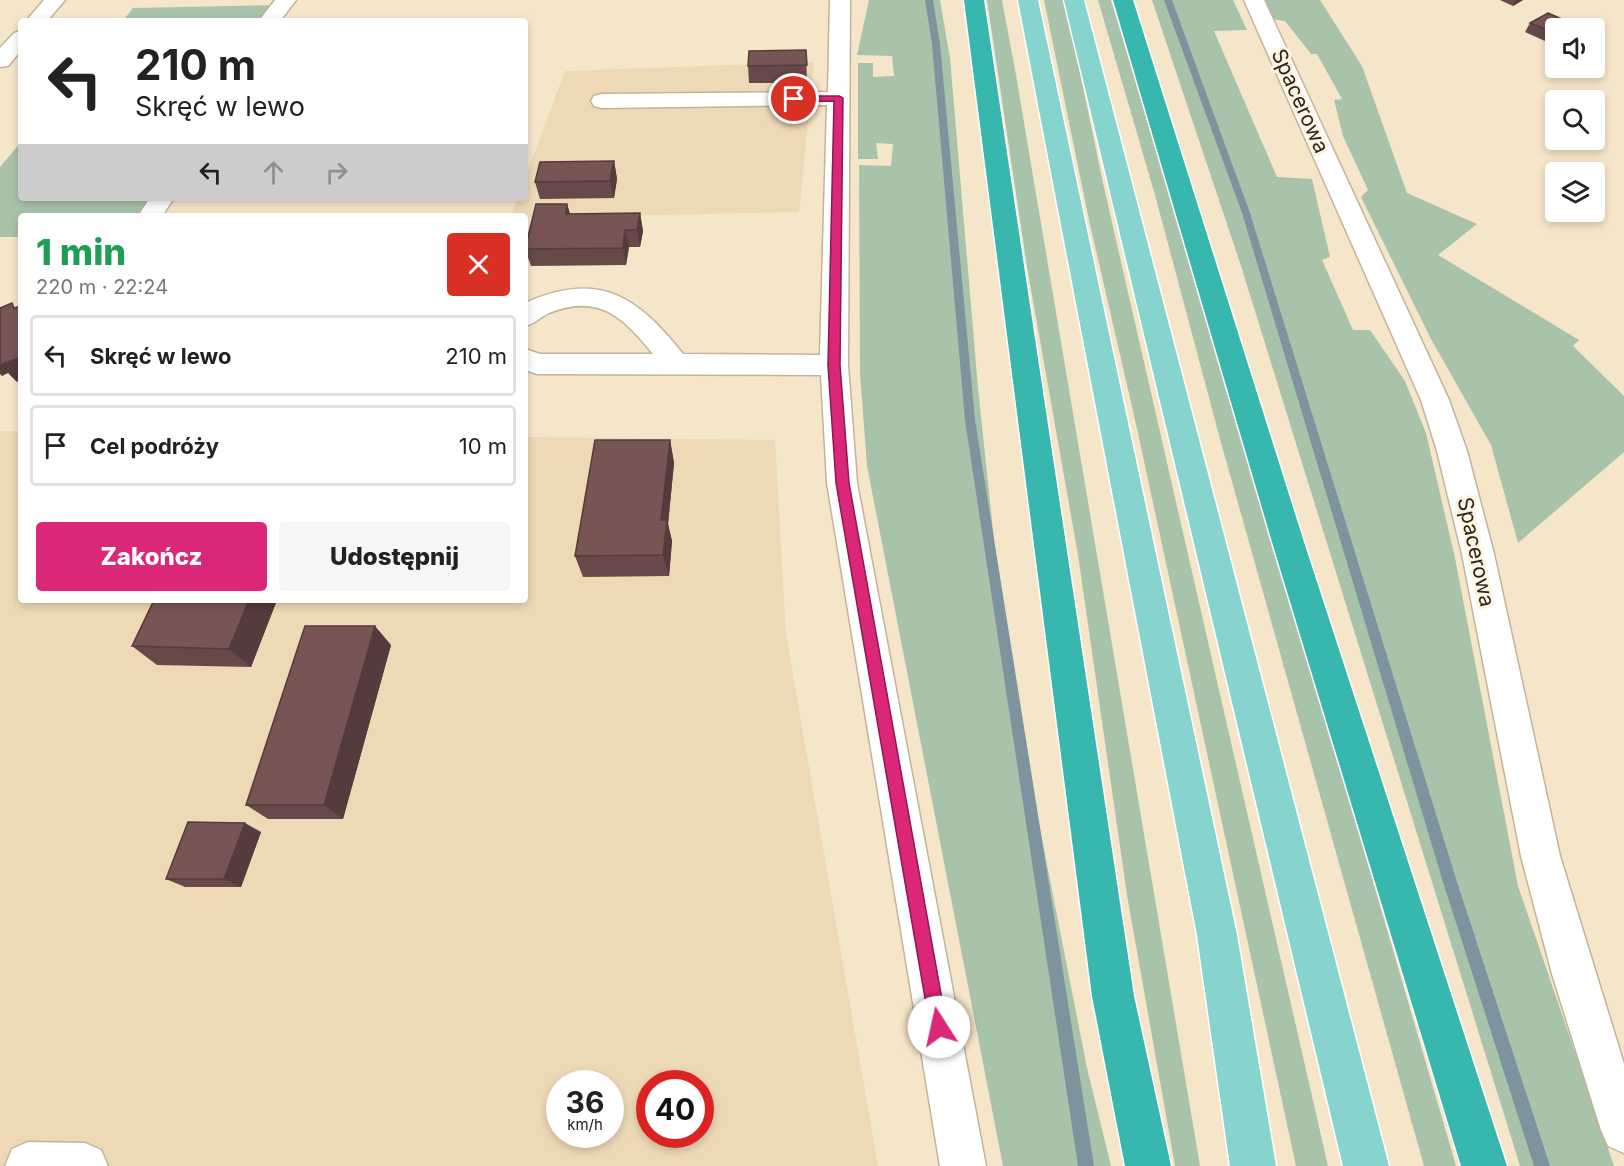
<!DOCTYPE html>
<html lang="pl">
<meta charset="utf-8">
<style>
:root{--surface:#fff;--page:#f6f6f6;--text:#222;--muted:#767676;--line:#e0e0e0;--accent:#db2777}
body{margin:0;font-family:Inter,sans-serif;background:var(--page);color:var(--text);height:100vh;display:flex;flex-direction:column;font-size:22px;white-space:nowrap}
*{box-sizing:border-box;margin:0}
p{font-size:20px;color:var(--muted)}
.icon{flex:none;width:33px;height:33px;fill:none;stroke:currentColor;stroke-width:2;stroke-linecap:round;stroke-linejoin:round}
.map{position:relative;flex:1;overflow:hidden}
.drawer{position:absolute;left:18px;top:213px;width:510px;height:390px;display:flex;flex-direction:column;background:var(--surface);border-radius:6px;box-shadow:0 3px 9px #0003}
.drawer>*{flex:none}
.banner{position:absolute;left:18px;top:18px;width:510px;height:183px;border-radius:6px;box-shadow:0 3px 9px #0003;background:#fff;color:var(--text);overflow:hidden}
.fabs{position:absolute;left:1545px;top:18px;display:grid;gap:12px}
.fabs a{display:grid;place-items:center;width:60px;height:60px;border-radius:6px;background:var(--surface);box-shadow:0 3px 9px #0003;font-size:30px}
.speed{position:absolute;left:546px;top:1070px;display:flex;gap:12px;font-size:30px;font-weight:700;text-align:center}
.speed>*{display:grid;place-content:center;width:78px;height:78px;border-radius:50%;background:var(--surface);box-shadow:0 3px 9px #0003;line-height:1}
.speed small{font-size:15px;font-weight:400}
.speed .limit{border:9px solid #d22;background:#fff;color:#111}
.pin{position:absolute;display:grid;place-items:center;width:51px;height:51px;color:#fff;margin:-26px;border:3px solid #fff;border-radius:50%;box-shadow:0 2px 6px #0007}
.me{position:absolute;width:66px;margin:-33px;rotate:350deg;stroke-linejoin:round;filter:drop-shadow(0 0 4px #0008)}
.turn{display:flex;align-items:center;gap:21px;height:126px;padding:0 18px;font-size:27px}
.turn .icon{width:78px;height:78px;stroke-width:2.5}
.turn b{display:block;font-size:42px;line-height:51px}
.lanes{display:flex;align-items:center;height:57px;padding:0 18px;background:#0003;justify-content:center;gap:30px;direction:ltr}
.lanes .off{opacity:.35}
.round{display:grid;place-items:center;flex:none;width:63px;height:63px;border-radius:6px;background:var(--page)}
.headline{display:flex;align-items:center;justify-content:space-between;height:102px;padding:0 18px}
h1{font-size:36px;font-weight:800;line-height:45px;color:#1e9e55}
.primary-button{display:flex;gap:12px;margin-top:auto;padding:12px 18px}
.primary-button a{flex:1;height:69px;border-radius:6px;background:var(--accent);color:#fff;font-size:24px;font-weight:800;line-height:69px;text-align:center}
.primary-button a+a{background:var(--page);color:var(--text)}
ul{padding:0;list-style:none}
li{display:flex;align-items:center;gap:18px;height:81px;margin:0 12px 9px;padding:0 6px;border:3px solid var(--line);border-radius:6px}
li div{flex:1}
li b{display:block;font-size:22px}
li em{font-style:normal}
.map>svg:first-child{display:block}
.built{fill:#edd9b6;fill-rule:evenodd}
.green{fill:#a9c3aa}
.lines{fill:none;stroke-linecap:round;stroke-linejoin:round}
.stream{fill:#7d949e;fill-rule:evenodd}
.minor-casing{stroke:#c3b398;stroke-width:3}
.major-casing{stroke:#fff;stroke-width:3}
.highway-casing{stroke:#fff;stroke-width:3}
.minor{fill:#fff;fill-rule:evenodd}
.major{fill:#87d4ce;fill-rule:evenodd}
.highway{fill:#37b7ae;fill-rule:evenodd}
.wall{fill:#664948}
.shaded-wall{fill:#533c3b}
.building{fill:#775554;stroke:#533c3b;stroke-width:1.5}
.route{fill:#db2777;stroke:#8e194d;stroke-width:1.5}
.labels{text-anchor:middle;stroke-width:6;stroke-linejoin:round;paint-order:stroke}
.street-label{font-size:21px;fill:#2c261b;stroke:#fdf4e3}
</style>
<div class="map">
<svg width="1624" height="1166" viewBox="0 0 1624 1166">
<rect width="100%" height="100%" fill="#f6e6c9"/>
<path class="built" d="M814 62 799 212 525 218V216H511L518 198H525V178L565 71Z
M0 431H21V600H525V437L775 440 786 634 878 1166H0ZM560 1083H610V1134H560ZM650 1083H700V1134H650Z"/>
<path class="green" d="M869 0H940L950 58 978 388 1002 615 1039 824 1087 1068 1111 1166H1003L867 466 860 373 859 165 891 166 893 144 876 143 878 159H858V63H873V77L894 76 892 56 857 55Z
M987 0H1002L1016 75 1200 1166H1175L1127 895 1078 555 1027 267Z
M1044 0H1065L1103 183 1328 1166H1296L1136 424 1089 220Z
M1098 0H1111L1230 391 1456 1166H1424L1220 439 1155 195Z
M1152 0H1233L1247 30 1214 31 1277 177 1312 179 1330 257 1322 260 1353 330H1370L1405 381 1426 433 1455 558 1518 886 1614 1166H1520L1241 266Z
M1265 0H1320L1362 66 1407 193 1477 224 1438 255 1579 340 1573 346 1624 396V452L1518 543 1491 445 1431 339 1361 197 1368 190 1343 136 1334 100 1342 99 1317 54H1311L1285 21 1270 19Z
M275 5 265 21H123L133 8Z
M21 142V198H150L138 216H21V237H0V167Z"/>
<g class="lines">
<path class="stream" d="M925 0H933L940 44 975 420 1094 1166H1078L965 420 932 44Z
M1164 0H1172L1250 213 1457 882 1550 1166H1534L1443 882 1242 213Z"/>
<defs>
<path id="minor" d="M44 0H65L47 21H26Z
M275 0H296L280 21H259Z
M830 0H850L848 365 857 483 986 1166H940L827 483 821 375 537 374 525 370V349L540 354H653C623 317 599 293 549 313 540 317 535 324 525 326V303C599 270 637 296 683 354L820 355 827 105 602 108 594 106 591 101 594 96 602 94 828 92Z
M1244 0H1264L1449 400 1467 451 1494 554 1560 856 1624 1064V1153L1608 1146 1601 1130 1552 974 1521 856 1462 554 1437 451 1421 400Z
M21 31V50L8 66 0 67V48L14 33Z
M150 198H174L162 216H138Z
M28 1142 85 1143 101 1150 108 1166H5L12 1149Z"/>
<path id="major" d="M1018 0H1038L1237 935 1276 1166H1230L1197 935Z
M1064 0H1084L1389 1166H1343Z"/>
<path id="highway" d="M964 0H984L1134 996 1171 1166H1125L1092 996Z
M1113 0H1133L1304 542 1507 1166H1461L1272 542Z"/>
</defs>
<use href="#minor" class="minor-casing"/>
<use href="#major" class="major-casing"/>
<use href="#highway" class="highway-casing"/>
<use href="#minor" class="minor"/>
<use href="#major" class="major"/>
<use href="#highway" class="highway"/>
</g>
<path class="wall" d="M1500 0H1523L1513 6Z
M1530 23 1556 28V46L1525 32Z
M806 50 807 83H749L748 66Z
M614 161 617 179 614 198 540 199 535 182Z
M567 204 570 214 640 213 643 231 640 247H629L626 265 531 266 525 249Z
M670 440 674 463 668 524 672 541 669 576 583 577 575 556Z
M277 600 251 667 157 665 132 646Z
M391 645 343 819H268L246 805Z
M261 832 241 887H185L166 879Z"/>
<path class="shaded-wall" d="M1516 0H1523L1513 6Z
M614 161 617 179 614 198 610 181Z
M567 204 572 221 566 214Z
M640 213 643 231 640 247 637 230Z
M625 230 629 247 626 265 623 248Z
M21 357V380L17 382 8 373 2 376 0 374V358Z
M670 440 674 463 668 524 672 541 669 576 663 555 661 520Z
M249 600H277L251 667 229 649Z
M375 626 391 645 343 819 324 805Z
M245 823 261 832 241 887 224 879Z"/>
<path class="building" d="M1548 13 1580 27 1579 28H1556V34L1530 23Z
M806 50 807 65 748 66 749 51Z
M614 161 610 181 535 182 540 162Z
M536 204H567L566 214 640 213 637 230H625L623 248 525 249Z
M12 303 14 308 21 306V357L0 365V308Z
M595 440H670L661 520H667L663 555 575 556Z
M154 600H249L229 649 132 646Z
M305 626H375L324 805H246Z
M188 822 245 823 224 879H166Z"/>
<path class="route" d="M839 96 843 98 840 365 849 483 947 1027 945 1033 939 1036 932 1033 930 1027 836 483 828 365 834 101 794 102 790 99 794 96Z"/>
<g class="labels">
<g class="street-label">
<text transform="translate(1300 101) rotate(66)" y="7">Spacerowa</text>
<text transform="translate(1476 552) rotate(78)" y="7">Spacerowa</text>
</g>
</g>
</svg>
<div class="fabs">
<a><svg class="icon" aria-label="sound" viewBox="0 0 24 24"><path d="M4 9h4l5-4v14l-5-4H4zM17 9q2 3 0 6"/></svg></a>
<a><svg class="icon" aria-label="search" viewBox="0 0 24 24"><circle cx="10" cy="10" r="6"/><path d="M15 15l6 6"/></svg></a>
<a><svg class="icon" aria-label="layers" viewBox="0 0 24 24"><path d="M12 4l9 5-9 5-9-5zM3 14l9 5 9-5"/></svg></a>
</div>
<div class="speed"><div>36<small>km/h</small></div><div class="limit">40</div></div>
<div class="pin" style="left:794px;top:99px;background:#d93025"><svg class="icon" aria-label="arrive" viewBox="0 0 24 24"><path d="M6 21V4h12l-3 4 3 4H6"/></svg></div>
<svg class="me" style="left:939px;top:1027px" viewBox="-20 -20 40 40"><circle r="19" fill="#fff"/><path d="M0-13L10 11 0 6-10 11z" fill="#db2777"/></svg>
<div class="banner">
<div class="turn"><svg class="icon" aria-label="left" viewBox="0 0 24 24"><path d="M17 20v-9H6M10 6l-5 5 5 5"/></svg><div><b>210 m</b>Skręć w lewo</div></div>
<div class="lanes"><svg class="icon" aria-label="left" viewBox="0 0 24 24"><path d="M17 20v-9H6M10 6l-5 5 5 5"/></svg><svg class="icon off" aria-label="ahead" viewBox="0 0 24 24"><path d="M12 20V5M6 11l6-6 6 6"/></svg><svg class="icon off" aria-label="right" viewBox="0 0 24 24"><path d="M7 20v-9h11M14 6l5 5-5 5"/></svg></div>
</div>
<section class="drawer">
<div class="headline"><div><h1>1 min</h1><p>220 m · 22:24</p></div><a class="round" style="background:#d93025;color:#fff"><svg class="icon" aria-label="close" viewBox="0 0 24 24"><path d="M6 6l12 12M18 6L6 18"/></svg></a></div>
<ul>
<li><svg class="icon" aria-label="left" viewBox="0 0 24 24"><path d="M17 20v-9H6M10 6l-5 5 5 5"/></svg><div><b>Skręć w lewo</b></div><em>210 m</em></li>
<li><svg class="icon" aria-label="arrive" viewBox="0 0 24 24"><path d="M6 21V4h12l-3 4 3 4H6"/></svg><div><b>Cel podróży</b></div><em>10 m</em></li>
</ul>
<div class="primary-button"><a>Zakończ</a><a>Udostępnij</a></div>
</section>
</div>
